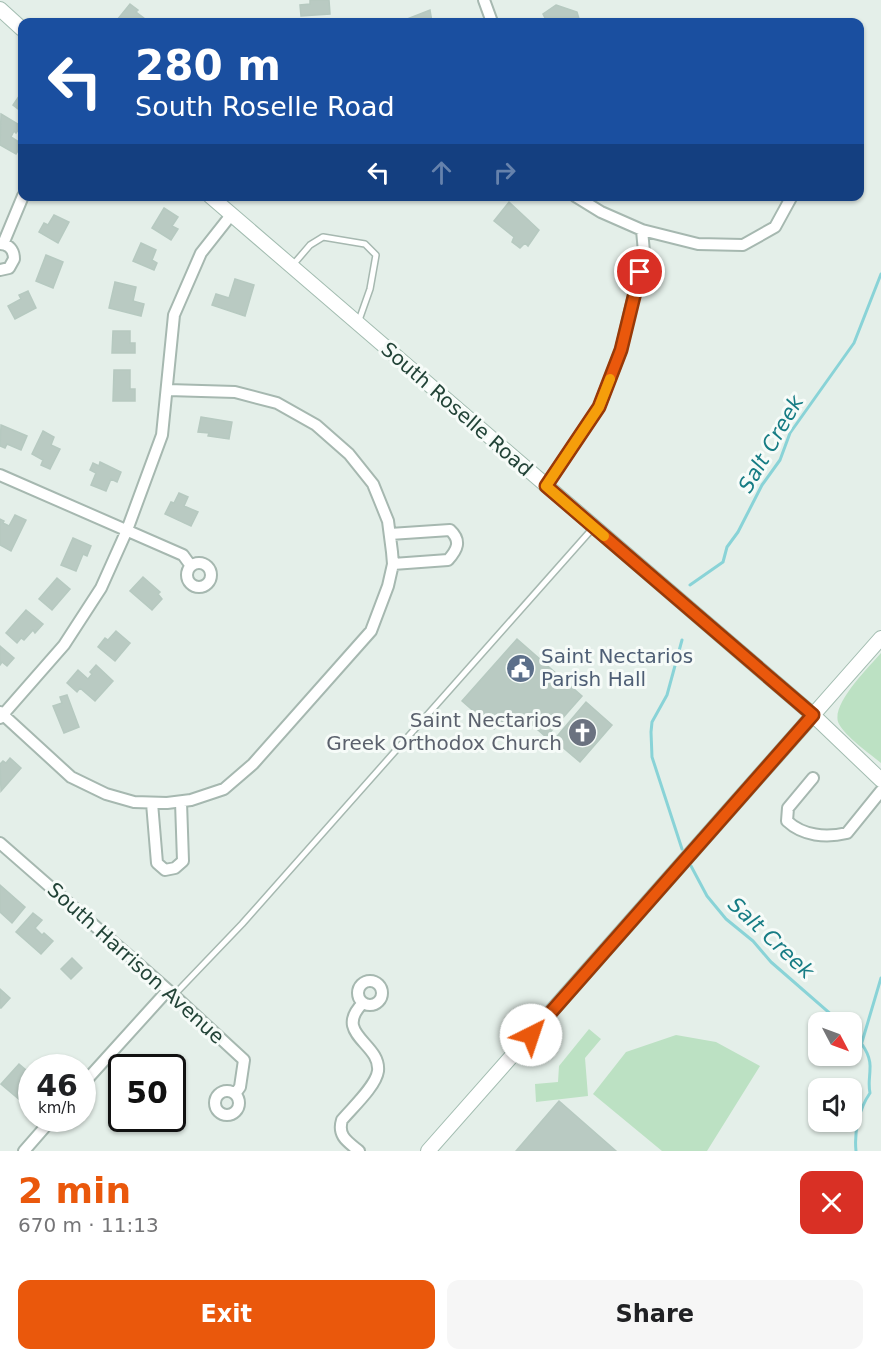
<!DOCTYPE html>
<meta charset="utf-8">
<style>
:root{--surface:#fff;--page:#f6f6f6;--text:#202124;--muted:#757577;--accent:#ea580c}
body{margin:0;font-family:"DejaVu Sans",sans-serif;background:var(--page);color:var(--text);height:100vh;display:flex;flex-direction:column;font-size:22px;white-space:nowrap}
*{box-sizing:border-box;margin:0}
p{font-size:20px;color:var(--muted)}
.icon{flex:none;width:33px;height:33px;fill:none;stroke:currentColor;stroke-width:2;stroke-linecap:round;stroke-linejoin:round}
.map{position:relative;height:1151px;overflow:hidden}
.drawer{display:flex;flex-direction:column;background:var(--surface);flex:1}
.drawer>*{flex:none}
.banner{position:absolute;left:18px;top:18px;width:846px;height:183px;border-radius:12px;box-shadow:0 2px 4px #0004;background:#1a4fa0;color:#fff;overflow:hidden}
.needle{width:39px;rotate:131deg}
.buttons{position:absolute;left:808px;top:1012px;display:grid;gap:12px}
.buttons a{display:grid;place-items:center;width:54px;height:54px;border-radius:12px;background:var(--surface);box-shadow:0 2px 4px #0004;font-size:30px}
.speed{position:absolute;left:18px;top:1054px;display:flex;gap:12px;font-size:30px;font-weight:700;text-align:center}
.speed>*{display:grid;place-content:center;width:78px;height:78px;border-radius:50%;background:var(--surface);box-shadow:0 2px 4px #0004;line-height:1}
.speed small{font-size:15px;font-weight:400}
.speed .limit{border:3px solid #111;border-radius:9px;background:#fff;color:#111}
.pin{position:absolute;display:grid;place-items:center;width:51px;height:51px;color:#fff;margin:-26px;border:3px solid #fff;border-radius:50%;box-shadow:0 2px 6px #0007}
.me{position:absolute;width:66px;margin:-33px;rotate:41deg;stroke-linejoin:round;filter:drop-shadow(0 0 4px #0008)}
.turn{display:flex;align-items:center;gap:21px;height:126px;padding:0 18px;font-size:27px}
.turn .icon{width:78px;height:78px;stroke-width:2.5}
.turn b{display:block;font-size:42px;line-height:51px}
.lanes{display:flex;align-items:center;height:57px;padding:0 18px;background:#0003;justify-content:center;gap:30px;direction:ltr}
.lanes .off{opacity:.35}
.round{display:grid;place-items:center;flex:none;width:63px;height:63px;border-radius:12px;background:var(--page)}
.overview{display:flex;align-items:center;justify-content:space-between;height:102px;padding:0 18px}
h1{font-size:36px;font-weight:700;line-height:45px;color:var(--accent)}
.cta{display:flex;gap:12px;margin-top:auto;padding:12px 18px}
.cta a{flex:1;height:69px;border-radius:12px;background:var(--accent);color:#fff;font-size:24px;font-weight:700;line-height:69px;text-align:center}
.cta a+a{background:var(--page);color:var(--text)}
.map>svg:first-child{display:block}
.green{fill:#bce1c3}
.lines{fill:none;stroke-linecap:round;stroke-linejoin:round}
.stream{stroke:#89d3d7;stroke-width:3}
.building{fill:#b9cac2;stroke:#b6c9c0;stroke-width:1.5}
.lane-casing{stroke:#a6b8b0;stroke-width:8}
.street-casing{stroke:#a6b8b0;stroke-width:14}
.secondary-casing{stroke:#a2bcb0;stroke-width:16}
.lane{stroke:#fff;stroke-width:5}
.street{stroke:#fff;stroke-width:10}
.secondary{stroke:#fff;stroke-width:14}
.route-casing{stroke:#983908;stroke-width:15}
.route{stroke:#ea580c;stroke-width:10}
.slow{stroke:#f59e0b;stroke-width:10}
.labels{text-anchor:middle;stroke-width:6;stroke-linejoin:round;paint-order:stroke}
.street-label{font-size:20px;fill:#224337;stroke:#f6fbf8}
.service-label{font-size:20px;fill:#4e5e75;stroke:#f6fbf8;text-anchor:start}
.worship-label{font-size:20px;fill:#5b616d;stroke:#f6fbf8;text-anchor:end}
.water-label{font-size:21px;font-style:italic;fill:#167c84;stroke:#f6fbf8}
</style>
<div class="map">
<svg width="881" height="1151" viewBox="0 0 881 1151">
<rect width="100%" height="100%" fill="#e4efe9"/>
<path class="green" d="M881 653V763C869 753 846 737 839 724 829 706 869 667 881 653Z
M589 1029 601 1039 585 1058 588 1096 536 1102 535 1084 558 1082 559 1066Z
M676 1035 716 1042 760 1066 707 1151H662L593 1094 626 1052Z"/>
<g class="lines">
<path class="stream" d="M690 585 723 562 727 547 738 532 762 485 780 460 790 433 854 343 881 274
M682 640 667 695 652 722 651 732 652 757 682 849
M691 866 707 896 726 919 753 941 771 962 841 1023
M852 1033C861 1041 871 1055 870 1068 870 1078 868 1083 870 1093 859 1109 854 1132 856 1151
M862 1042 881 978"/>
</g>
<path class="building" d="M310 0H329L330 14 301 16 300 5 310 4Z
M130 4 138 10 136 12 149 22H120L117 20Z
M556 5 577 12 580 22H547L543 14Z
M430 10 432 22H402V21Z
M22 92V112L13 105Z
M1 114 21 126 16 133 14 131 11 137 22 144 16 154 0 145Z
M509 202 539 230 528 246 525 243 520 248 512 242 514 237 494 221Z
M164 208 178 217 172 226 178 229 171 240 152 228Z
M54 215 69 222 58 243 39 232 44 223 48 225Z
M141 243 156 250 152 260 157 263 154 270 133 261Z
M46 255 63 262 53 288 36 281Z
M235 279 254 285 245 316 212 305 216 294 229 298Z
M115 282 136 287 133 301 144 304 141 316 109 308Z
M28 291 36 308 15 319 8 306 21 299 19 295Z
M113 331H130V343H135V353H112Z
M114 370H130V389H135V401H113Z
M201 417 232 422 229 439 208 436 209 433 198 432Z
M1 425 27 436 21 450 7 444 5 448 0 446Z
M43 431 54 437 51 445 60 449 50 469 41 465 43 460 32 454Z
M100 462 121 472 117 482 111 479 106 491 91 485 96 473 90 470 93 463 99 466Z
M179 493 188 497 184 506 198 512 191 526 165 514 171 502 174 503Z
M15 515 26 520 11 551 0 545V519L4 521 3 523 9 526Z
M73 538 91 546 87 556 83 554 76 571 61 565Z
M143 577 160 592 158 594 162 599 152 610 130 591Z
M57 578 70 589 52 610 39 599Z
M26 610 43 624 35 633 33 630 24 640 21 638 17 643 6 633Z
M116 631 130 643 115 661 98 647 105 638 108 640Z
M517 639 582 696 546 737 523 717 512 729 501 720 494 729 462 701Z
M0 646 14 658 7 666 2 662 0 665Z
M96 665 113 681 95 701 80 688 77 692 67 683 78 670 88 679 92 674 90 672Z
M67 695 79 727 64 733 53 706 62 703 60 697Z
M586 702 612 725 580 762 554 740Z
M10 758 21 768 1 791 0 764 3 761 6 763Z
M0 885 25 907 12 923 0 912Z
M33 913 42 920 35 928 42 935 44 933 53 941 41 954 16 932Z
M72 958 82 968 71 979 61 969Z
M0 989 10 998 1 1008H0Z
M19 1064 32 1075V1082L25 1089 29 1092 21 1101 1 1084Z
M559 1101 616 1151H516Z"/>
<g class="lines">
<defs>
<path id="lane" d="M292 266 310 245 323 237 365 244 376 255 370 289 358 323
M174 995 242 924 593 528"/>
<path id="street" d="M484 0 492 22
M642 230 698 244 743 245 775 227 792 196
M0 244C9 244 14 250 14 259L9 268 0 270
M3 244 23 196
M0 475 183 555 191 566
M546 486 599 407 621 350 644 252 642 230 601 212 575 196
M390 534 450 530C462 541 457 550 448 560L393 564
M187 575a12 12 0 1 1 24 0a12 12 0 1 1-24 0Z
M0 712 71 777 106 794 134 802 167 803 191 800 224 789 253 764 371 631 388 586 393 564 392 552 388 521 373 484 349 454 316 425 277 403 235 392 168 390
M0 718 64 645 101 588 127 530 162 435 174 315 201 253 231 215
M813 778 788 808 787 821C803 836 826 838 847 833L881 791
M152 803 157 863 165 870 175 868 183 861 181 802
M0 843 168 990 244 1060 240 1087 235 1094
M358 993a12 12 0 1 1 24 0a12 12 0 1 1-24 0Z
M82 1085 168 990
M215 1103a12 12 0 1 1 24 0a12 12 0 1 1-24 0Z
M24 1151 52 1119
M359 1151C348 1142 337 1136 342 1120 352 1108 376 1086 378 1071 381 1043 332 1034 363 1003"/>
<path id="secondary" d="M0 9 22 29
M210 196 813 715 881 780
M428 1151 881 638"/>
</defs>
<use href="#lane" class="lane-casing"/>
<use href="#street" class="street-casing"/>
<use href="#secondary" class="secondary-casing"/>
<use href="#lane" class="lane"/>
<use href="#street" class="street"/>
<use href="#secondary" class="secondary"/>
</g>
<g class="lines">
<defs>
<path id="route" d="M531 1035 813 715 546 486 599 407 621 350 640 272"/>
</defs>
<use href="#route" class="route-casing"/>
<use href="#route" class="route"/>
<path class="slow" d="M604 536 546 486 599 407 610 379"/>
</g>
<defs>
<symbol id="civic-disc" viewBox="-11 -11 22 22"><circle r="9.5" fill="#5c6f8a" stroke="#f6fbf8"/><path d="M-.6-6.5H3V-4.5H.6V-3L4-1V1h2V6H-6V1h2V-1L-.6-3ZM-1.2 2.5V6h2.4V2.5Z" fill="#fff"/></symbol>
<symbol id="church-disc" viewBox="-11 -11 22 22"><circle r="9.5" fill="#6b7280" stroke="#f6fbf8"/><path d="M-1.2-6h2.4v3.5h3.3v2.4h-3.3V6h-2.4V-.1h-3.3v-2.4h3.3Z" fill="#fff"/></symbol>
</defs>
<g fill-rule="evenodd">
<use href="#civic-disc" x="504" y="652" width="33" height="33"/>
<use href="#church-disc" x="566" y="716" width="33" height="33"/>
</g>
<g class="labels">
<g class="street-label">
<text transform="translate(457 409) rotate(41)" y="7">South Roselle Road</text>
<text transform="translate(136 963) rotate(42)" y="7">South Harrison Avenue</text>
</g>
<g class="service-label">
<text x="541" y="663">Saint Nectarios<tspan x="541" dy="23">Parish Hall</tspan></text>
</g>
<g class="worship-label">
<text x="562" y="727">Saint Nectarios<tspan x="562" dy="23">Greek Orthodox Church</tspan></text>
</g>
<g class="water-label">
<text transform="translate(771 444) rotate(-60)" y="7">Salt Creek</text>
<text transform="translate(771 938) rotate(43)" y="7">Salt Creek</text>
</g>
</g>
</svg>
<div class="buttons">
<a><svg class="needle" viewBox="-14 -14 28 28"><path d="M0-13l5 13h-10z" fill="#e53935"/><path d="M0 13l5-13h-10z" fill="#757577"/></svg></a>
<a><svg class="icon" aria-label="sound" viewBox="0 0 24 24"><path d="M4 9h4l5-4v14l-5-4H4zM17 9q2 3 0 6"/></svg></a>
</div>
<div class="speed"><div>46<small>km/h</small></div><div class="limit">50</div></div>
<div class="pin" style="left:640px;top:272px;background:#d93025"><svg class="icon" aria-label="arrive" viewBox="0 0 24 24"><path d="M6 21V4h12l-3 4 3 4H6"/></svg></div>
<svg class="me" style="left:531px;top:1035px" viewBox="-20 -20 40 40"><circle r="19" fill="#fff"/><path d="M0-13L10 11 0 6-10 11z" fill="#ea580c"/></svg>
<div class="banner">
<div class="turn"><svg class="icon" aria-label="left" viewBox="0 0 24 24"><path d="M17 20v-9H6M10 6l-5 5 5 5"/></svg><div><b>280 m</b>South Roselle Road</div></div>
<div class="lanes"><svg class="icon" aria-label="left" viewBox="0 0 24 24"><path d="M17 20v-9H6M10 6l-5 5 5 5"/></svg><svg class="icon off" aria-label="ahead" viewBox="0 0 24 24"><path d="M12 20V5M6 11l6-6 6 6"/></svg><svg class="icon off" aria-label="right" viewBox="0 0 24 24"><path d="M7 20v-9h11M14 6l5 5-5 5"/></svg></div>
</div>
</div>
<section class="drawer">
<div class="overview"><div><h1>2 min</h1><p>670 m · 11:13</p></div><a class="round" style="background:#d93025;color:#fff"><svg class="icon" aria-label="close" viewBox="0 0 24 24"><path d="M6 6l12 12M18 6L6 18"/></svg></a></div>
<div class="cta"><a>Exit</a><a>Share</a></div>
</section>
